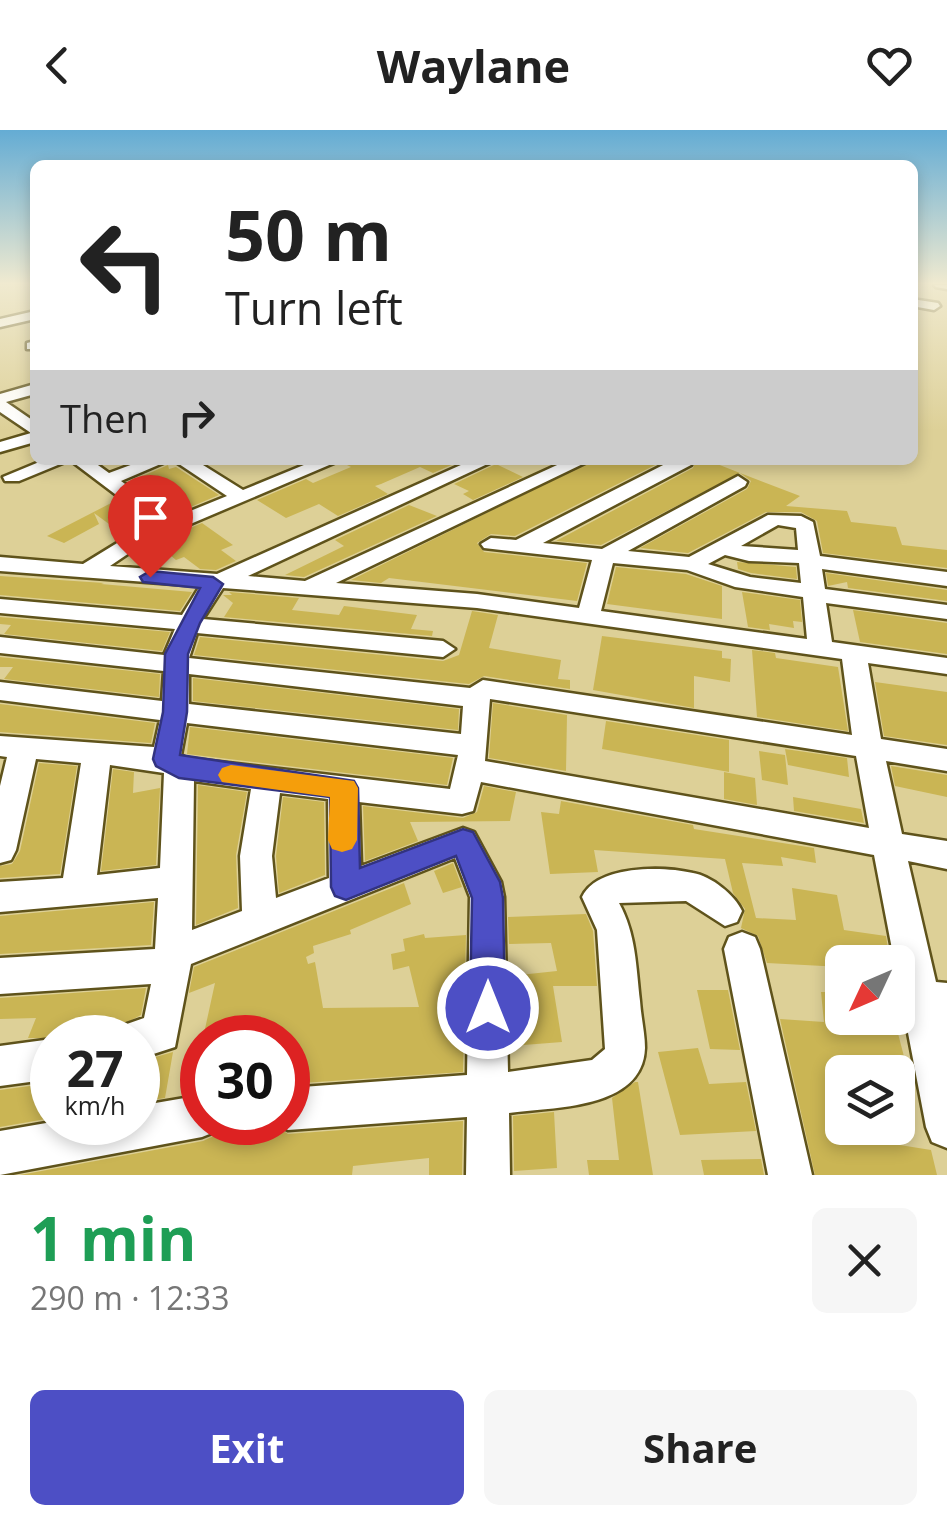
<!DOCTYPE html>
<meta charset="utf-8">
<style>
:root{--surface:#fff;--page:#f6f6f6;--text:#222;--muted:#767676;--accent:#4d4fc5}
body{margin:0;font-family:"Open Sans",sans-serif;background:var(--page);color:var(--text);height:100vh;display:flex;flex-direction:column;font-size:38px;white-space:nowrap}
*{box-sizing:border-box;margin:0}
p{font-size:32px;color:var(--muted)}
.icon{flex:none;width:55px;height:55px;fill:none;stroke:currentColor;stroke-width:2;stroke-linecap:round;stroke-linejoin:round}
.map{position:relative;height:1045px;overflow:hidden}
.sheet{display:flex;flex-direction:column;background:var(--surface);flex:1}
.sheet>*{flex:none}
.hud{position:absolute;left:30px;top:30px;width:888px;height:305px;border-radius:15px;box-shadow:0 5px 15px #0003;background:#fff;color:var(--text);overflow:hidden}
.needle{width:65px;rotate:226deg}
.buttons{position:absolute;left:825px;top:815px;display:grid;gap:20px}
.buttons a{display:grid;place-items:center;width:90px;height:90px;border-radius:15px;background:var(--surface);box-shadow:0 5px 15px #0003;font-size:50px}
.speed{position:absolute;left:30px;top:885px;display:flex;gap:20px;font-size:50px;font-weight:700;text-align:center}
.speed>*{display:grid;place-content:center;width:130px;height:130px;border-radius:50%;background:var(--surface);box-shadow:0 5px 15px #0003;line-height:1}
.speed small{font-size:25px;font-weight:400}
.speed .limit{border:15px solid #d22;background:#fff;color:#111}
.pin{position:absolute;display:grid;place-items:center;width:85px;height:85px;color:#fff;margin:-102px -42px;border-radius:50% 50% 50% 0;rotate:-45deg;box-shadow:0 0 10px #0007}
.pin .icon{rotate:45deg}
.me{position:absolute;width:110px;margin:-55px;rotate:0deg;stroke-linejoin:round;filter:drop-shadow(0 0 8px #0008)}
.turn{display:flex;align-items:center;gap:35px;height:210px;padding:0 30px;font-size:45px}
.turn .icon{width:130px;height:130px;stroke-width:2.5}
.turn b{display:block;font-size:70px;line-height:85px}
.then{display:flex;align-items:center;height:95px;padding:0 30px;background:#0003;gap:20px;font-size:38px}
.round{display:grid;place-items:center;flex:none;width:105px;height:105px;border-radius:15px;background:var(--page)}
.headline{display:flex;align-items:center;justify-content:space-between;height:170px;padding:0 30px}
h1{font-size:60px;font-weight:700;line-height:75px;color:#1e9e55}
.primary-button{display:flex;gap:20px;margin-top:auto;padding:20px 30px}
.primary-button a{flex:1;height:115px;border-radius:15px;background:var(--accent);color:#fff;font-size:40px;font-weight:700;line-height:115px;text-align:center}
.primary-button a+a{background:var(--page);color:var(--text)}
header{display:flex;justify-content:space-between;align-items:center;height:130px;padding:0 30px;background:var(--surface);font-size:45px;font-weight:700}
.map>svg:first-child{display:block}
.building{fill:#cab554}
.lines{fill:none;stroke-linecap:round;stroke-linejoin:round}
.minor-casing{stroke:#5f531b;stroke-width:5}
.minor{fill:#fff;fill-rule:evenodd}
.route{fill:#4d4fc5;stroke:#323380;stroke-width:2.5}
.slow{fill:#f59e0b}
</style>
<header><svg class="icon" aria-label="back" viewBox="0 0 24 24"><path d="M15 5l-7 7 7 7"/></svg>Waylane<svg class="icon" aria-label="heart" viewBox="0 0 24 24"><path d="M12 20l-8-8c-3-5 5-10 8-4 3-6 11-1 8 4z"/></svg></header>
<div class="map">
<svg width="947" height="1045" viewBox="0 0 947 1045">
<rect width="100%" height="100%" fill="#ddd097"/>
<path class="building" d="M344 330H463L433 343 420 337 381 354 375 356 388 364 338 386 319 374 286 388 257 370 306 349 313 353 351 337 343 333Z
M594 330H665L515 406 491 404 477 413 484 422 587 433 577 471 389 448 381 453 351 450Z
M696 330H707L740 343 601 415 556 411 693 338Z
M496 334 523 347 473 370 463 364 469 361 454 354Z
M168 335 169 339 176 337 219 365 174 384 129 352Z
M740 343 800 366 786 376 847 381 851 392 896 397 902 415 947 420V438L823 423 817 391 801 382H766L688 423 640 418 747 359 751 351Z
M117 370 148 394 124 405 94 383 99 394 64 413 47 406Z
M409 375 437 386 304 447 285 445 344 416 335 410Z
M202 393 233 415 221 420 236 431 216 440 200 439 184 427 176 430 170 425 157 431 143 418Z
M737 432 796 437 797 449 751 443 738 439Z
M616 437 686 444 722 456V489L607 474Z
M826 443 947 460V471L848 458 847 452 828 456Z
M0 446 104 453 101 454 192 462 180 481 0 465Z
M229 462 299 468 292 480 339 485 344 476 417 485 411 499 433 501 432 506 224 487 233 473 223 465H232Z
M742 462 800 470 802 492 793 491 794 498 769 494 770 500 748 497Z
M853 480 947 493V524L860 512Z
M472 481 498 485 489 518 561 530 558 549 570 550V559L484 546 469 554 194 525 200 507 443 531 459 525Z
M0 487 170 502 162 521 4 504 11 495 0 494Z
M602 506 722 521V528L731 529 730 552 694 546V578L593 560Z
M752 520 775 523 776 528 838 537 848 601 757 587Z
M0 527 160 544 159 567 4 549 13 537H0Z
M193 548 459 579 458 600 193 571Z
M875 552 947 562V615L884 606Z
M493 573 567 585 566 641 489 628Z
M0 574 155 593 151 613 0 602Z
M606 591 729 610V642L602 619Z
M190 597 453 628 447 655 187 624Z
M785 619 847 628 849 647 788 635Z
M759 621 785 625 788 655 762 650Z
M39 633 77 636 60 744 0 748V736L12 734 20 721Z
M891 636 947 645V667L895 656Z
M113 639 134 642 133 663 160 658 156 735 101 741Z
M724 642 755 648 757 675 724 669Z
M198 655 247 662 236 725 238 778 196 795Z
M484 656 516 662 510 691 410 692 418 711 365 731 363 676 463 688 477 682Z
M283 667 324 672 325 745 279 763 276 726Z
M793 667 861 679 864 693 794 681Z
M561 671 693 695 694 699 814 718 816 733 781 727 783 736 742 733 756 788 796 790 792 758 837 765 844 800 886 806 890 832H842V837L767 833 758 806 741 798 745 779 733 763 725 729 594 720 598 742 550 744 541 682 559 684Z
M453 733 462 757 443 763 434 741Z
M404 753 411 774 350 800 351 804 313 816 314 823 306 827 308 834 315 832 323 878 419 877 409 836 393 840 391 824 405 821 403 809 424 804 425 808 466 805 463 942 288 954V908H203L215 853 189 863 194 837Z
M154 772 151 815 0 824V786Z
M586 784 593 801 597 856H553L562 912 511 916 510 846 557 841 551 813 509 814 508 787Z
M146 858 141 885 120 896H77L73 908H28L36 888 0 889V868Z
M697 860H728L740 920 710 919Z
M821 862H842V888H894L908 942H842V998H854L856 1008 931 1020 937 1045H815L780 889 824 892Z
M698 918 709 954 746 952 756 1001 680 1005 658 922Z
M173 922 165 968 138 972V932Z
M635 952H638L653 1045H589L587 1030H619L612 968Z
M52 953V970L46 989 0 997V960Z
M554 982 557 1038 514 1041 513 986Z
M463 991 462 1045H429V1028L353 1036 352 1045H20L203 1011 218 1004 223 994 230 993 269 992 288 1004Z
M761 1029 764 1045H704L701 1030Z"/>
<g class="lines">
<defs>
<path id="minor" d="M934 155H947V159L936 157Z
M912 169 938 173 940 176 934 180 912 176Z
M35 181V189L0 197V189Z
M35 211V219H27V213Z
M35 254V264L6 272 35 292V312L0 322V312L31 303 0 282V264Z
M44 330H70L19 351H5L3 347Z
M70 330H91L109 343 144 330H170L121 351 173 388 227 366 173 330H195L243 360 316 330H341L141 415 110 436 217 444 472 330H496L248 446 305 451 568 330H591L336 453 477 464 579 478 592 430 484 418 481 414 491 408 516 410 673 330H693L691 335 543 413 602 419 738 346 747 352 745 356 628 421 689 427 768 385 801 386 813 392 820 426 947 442V456L822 439 825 459 947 475V489L826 473 832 512 947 528V544L868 533 881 609 947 619V641L886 631 902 704 947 711V739L908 731 936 852 947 853V1018L932 1012 926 997 874 725 481 652 473 681 462 684 359 672 361 736 463 698 474 702 501 752 504 767 508 942 592 930 605 919 597 800 582 767C597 735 662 736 693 743 711 746 735 765 742 781L737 792 725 796 686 771 619 773C636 804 636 836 640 871 641 887 645 903 645 918 643 980 552 977 509 983L510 1045H466L467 987 288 1000 273 992H288V958L467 945 470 767 455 728 191 834 175 917 138 929V908H119L124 895 144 888 151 854 0 864V828L155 819 158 768 0 782V752L63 748 81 633 36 629 16 720 11 730 0 733V656L7 627 0 626V606L154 617 160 590 0 570V552L162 571 164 541 0 523V507L164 525 175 499 0 483V469L182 485 200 456 0 441V427L83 434 127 407 156 395ZM778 395 796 398 798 420 741 416ZM725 425 749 431 799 433 801 453 750 447 708 434ZM613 433 687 440 735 457 803 467 807 509 601 481ZM223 458 477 478 842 529 852 605 483 550 470 558 189 528 197 503 443 527 455 519 443 511 203 489ZM189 544 463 576 461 604 189 574ZM490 569 856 626 869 698 485 631ZM187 593 458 625 450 659 186 628 181 625ZM110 635 164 643 160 738 97 745ZM194 651 251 659 240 726 242 781 192 800ZM280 663 328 669 329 748 276 768 272 726Z
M742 802 755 807 760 819 812 1045H768L724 819 729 807Z
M52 909V949L0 956V916Z
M202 965V992H220L217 1001 202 1007 0 1045V1001L52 992H138V976Z"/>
</defs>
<use href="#minor" class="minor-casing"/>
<use href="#minor" class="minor"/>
</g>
<linearGradient id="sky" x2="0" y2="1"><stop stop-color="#64acd4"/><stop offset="0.51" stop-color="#f0ead0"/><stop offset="1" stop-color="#f0ead0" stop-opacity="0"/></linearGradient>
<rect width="947" height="301" fill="url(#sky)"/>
<path class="route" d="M150 441 213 447 223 454 200 493 188 524 187 582 180 625 354 651 358 658 360 738 463 699 473 702 500 752 503 768 505 878 500 890 488 895 475 890 470 878 472 768 456 726 346 770 335 766 331 757 330 667 179 648 156 636 153 629 163 582 165 524 200 458 143 452 140 447Z"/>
<path class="slow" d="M231 635 354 651 358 658 357 710 352 719 342 722 332 719 328 710 330 667 222 652 218 645 222 638Z"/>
</svg>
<div class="buttons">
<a><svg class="needle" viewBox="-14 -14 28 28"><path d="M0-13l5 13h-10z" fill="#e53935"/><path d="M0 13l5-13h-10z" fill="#767676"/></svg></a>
<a><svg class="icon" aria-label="layers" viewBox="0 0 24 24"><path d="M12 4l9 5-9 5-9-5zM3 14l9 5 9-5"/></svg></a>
</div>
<div class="speed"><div>27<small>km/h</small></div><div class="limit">30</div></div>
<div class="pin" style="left:150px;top:447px;background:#d93025"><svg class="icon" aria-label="arrive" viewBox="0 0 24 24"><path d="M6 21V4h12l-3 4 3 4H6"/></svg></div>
<svg class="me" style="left:488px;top:878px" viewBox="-20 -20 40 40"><circle r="17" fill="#4d4fc5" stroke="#fff" stroke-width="3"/><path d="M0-11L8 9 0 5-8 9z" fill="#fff"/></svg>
<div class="hud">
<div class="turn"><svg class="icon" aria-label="left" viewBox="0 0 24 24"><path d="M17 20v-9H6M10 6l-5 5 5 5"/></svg><div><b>50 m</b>Turn left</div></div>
<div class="then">Then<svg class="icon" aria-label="right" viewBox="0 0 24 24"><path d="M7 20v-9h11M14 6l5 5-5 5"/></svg></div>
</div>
</div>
<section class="sheet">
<div class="headline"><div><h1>1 min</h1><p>290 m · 12:33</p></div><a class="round"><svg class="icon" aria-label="close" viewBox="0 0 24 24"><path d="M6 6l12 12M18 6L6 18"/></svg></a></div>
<div class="primary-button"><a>Exit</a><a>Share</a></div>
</section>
